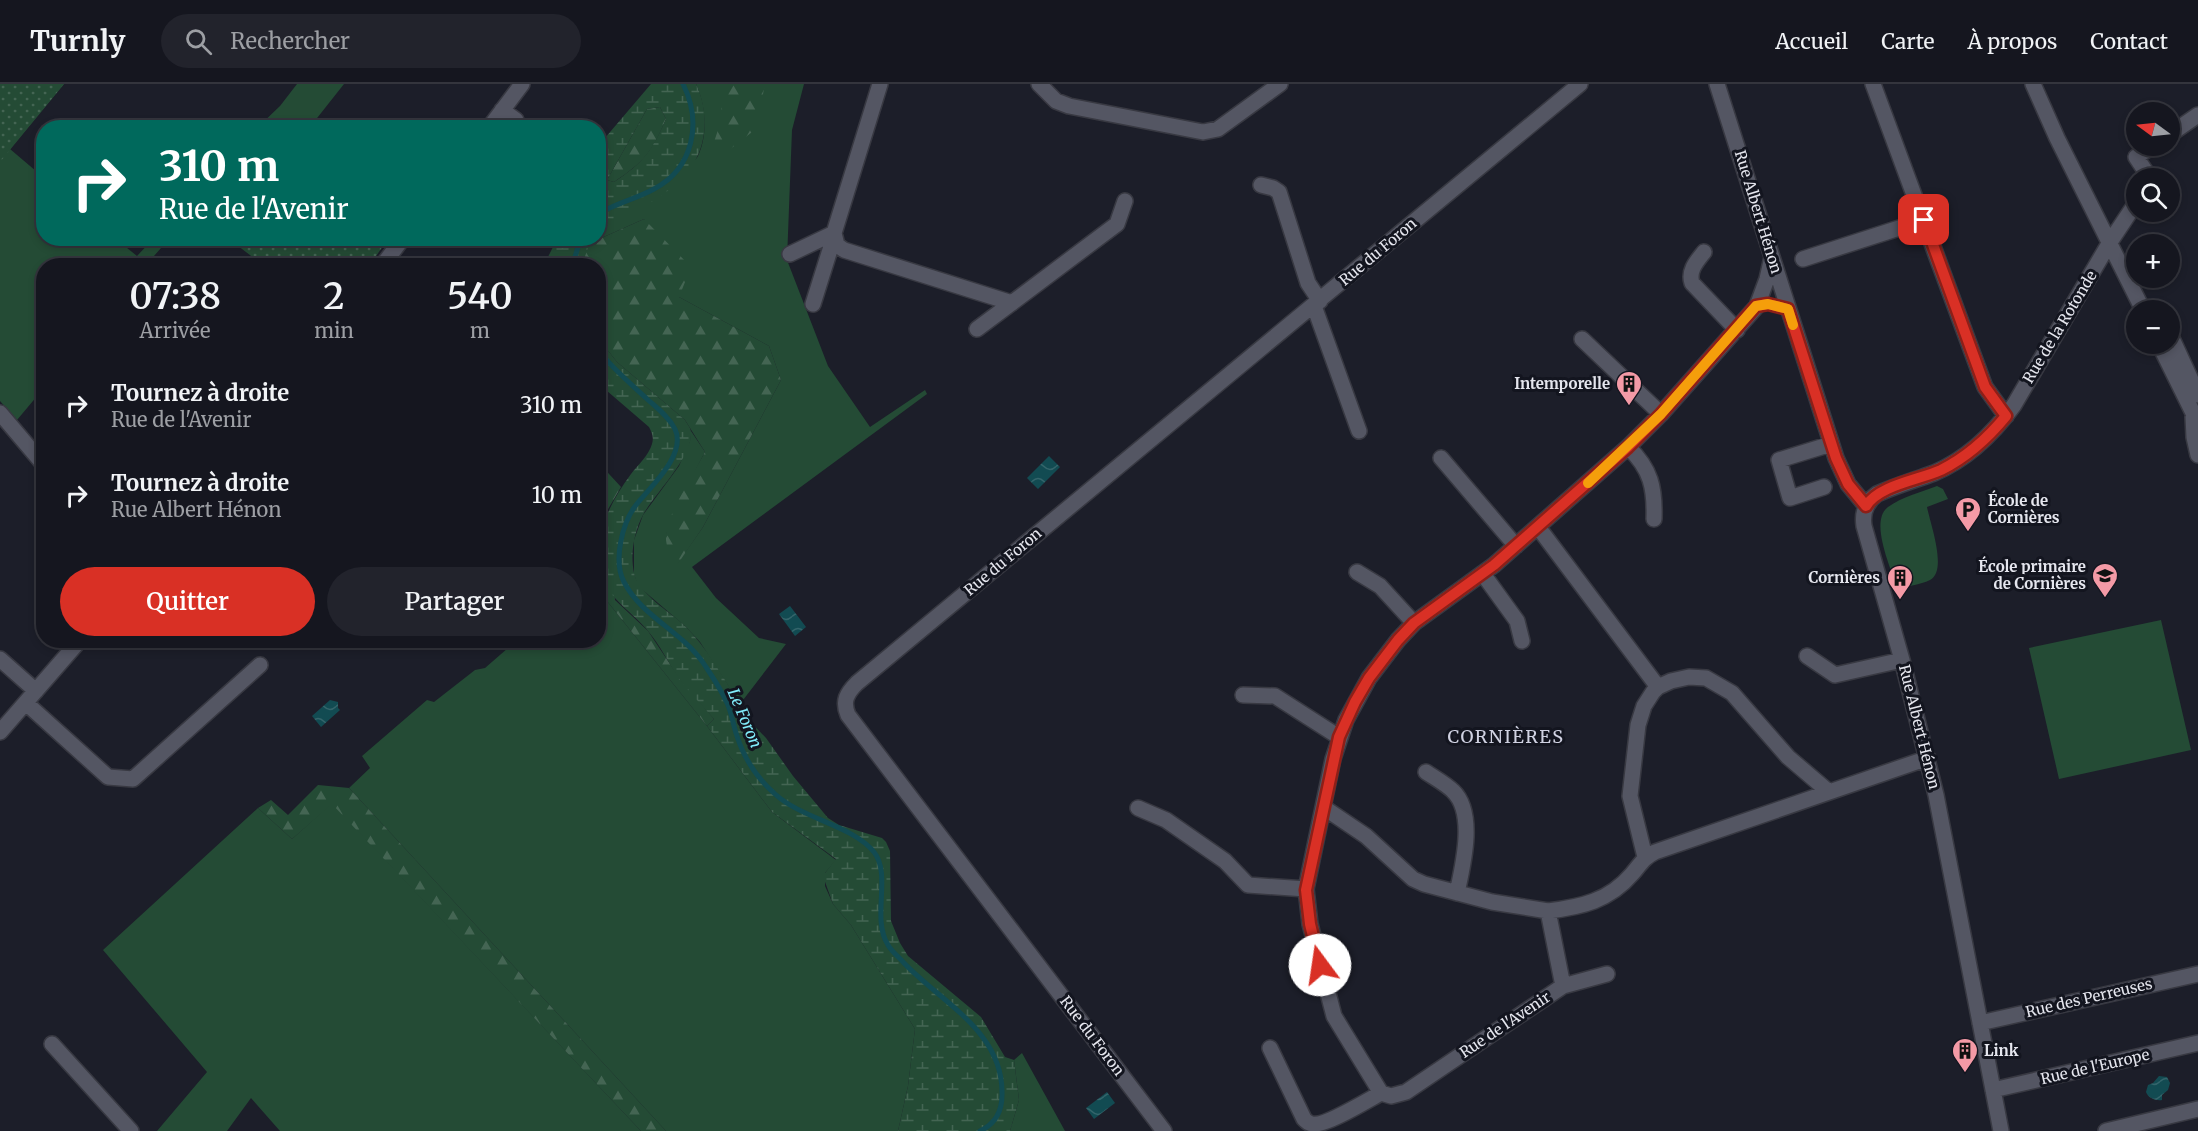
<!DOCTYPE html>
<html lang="fr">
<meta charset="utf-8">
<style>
:root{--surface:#15161f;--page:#22232c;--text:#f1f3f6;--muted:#9d9fa4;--line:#34353d;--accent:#d93025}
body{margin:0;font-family:Merriweather,serif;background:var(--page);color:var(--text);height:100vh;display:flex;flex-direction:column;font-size:22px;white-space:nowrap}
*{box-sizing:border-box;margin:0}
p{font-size:20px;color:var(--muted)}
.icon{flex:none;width:33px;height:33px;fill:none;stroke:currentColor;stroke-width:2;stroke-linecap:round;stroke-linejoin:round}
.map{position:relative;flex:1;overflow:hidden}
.drawer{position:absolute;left:36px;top:174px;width:570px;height:390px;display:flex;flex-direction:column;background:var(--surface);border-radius:24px;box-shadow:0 3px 9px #0003,0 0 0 2px var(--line)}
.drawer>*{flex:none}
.hud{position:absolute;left:36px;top:36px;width:570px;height:126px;border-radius:24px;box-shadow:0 3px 9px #0003,0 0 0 2px var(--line);background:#00695c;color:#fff;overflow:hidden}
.needle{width:39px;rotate:285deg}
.buttons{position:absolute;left:2126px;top:18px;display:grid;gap:12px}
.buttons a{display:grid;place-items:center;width:54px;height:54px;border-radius:50%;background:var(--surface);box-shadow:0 3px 9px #0003,0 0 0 2px var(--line);font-size:30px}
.pin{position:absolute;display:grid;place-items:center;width:51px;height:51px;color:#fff;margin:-26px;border-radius:12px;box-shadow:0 3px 9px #0006}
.me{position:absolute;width:66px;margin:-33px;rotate:346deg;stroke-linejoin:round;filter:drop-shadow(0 0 4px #0008)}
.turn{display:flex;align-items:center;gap:21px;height:126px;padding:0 24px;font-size:27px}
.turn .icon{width:78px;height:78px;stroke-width:2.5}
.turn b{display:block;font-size:42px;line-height:51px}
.eta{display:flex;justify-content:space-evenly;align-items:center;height:102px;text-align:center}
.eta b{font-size:36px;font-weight:600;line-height:42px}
.button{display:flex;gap:12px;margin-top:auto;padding:12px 24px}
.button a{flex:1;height:69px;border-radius:36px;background:var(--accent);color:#fff;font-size:24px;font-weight:600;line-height:69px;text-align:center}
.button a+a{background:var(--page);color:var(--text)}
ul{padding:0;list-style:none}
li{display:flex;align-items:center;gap:18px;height:90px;padding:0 24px}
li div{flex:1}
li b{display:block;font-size:22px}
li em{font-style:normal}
header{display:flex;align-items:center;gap:36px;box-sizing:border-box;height:84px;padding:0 30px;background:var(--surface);border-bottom:2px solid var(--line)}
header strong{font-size:28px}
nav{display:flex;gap:33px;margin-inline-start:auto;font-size:21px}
.search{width:420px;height:54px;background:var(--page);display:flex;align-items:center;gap:15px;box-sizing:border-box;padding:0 21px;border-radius:33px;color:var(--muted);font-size:22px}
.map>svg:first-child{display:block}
.green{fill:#244b35}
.forest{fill:url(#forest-firs)}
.wetland{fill:url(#wetland-marsh);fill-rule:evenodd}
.garden{fill:url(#garden-dots)}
.water{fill:url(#water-waves)}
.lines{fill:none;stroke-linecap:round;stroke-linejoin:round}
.stream{stroke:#124b52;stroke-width:5}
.minor-casing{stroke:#383942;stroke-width:18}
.minor{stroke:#545663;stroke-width:15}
.route-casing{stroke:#8d1f18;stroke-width:15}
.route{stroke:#d93025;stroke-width:10}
.slow{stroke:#f59e0b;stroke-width:10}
.labels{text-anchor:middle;stroke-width:6;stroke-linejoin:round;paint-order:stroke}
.street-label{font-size:15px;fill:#e5e6ee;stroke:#13151f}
.poi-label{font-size:15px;font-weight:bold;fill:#e5e6ee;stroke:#13151f;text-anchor:end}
.water-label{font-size:16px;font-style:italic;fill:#81ecfa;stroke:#13151f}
.quarter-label{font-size:18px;letter-spacing:1.5px;fill:#d0d2e2;stroke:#13151f}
</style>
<header>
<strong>Turnly</strong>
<div class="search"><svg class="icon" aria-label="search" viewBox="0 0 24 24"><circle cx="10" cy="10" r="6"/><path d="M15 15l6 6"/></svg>Rechercher</div>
<nav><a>Accueil</a><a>Carte</a><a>À propos</a><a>Contact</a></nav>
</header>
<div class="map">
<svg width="2198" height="1047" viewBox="0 0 2198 1047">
<defs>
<pattern id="forest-firs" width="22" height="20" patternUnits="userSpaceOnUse" patternTransform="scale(1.5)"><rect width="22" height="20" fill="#244b35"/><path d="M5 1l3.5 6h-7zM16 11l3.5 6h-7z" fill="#446553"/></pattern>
<pattern id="wetland-marsh" width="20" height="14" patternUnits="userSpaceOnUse" patternTransform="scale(1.5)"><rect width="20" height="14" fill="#244b35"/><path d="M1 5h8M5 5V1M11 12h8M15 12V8" fill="none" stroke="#446553"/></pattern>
<pattern id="garden-dots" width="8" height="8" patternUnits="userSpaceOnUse" patternTransform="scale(1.5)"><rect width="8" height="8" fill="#244b35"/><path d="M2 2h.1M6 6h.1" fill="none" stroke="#446553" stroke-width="1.8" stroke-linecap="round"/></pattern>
<pattern id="water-waves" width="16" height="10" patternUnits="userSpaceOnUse" patternTransform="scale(1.5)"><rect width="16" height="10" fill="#124b52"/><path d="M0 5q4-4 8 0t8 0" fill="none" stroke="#34656b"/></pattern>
</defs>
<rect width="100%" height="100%" fill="#1c1e29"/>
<path class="green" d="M0 0H64L10 65 43 93 44 154 116 155 137 172 153 155H169L146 181 44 182 43 305 17 336 0 317Z
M297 0H344L310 43H271L265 39 261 43 257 44 280 22Z
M696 0H804L792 46 787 176 828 282 870 343 925 306 927 310 692 483 716 514 759 554 786 560 740 620 700 558 685 542 638 502 634 490V456L643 431 679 382 690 357 691 347 705 368 675 425 666 451 677 480 703 443 781 296 769 262 679 213 644 135 588 160 591 155 598 154 599 147C614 138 692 84 698 72 708 50 706 22 696 0Z
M1937 402 1943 405 1948 415 1927 423C1930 439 1948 487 1930 496 1920 501 1907 502 1897 504 1891 484 1869 437 1888 423 1902 413 1921 408 1937 402Z
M599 507 707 642 772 728 836 776 825 789V802L833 820 851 841 915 945 908 1002 898 1047H666L349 704 370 684 362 672 427 616 434 618 475 586 485 584 516 557 598 556Z
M2161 536 2191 666 2059 695 2029 564Z
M332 719 641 1047H280L251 1014 227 1047H157L207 988 103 866 258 724 292 755Z
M1022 969 1065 1047H1010L1019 1016 1014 976Z"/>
<path class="forest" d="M720 0H765L756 45 716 76 710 70 722 34Z
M660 23 666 35C652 68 644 78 614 98L607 96 647 25Z
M644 135 691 183 679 213 769 262 781 296 703 443 677 481C670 474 665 460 666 450 670 424 693 391 705 368L685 336 617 278 598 254V182H582L588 160Z
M598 378 621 403 607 427 615 516 648 547 680 595 714 635 707 642 599 507V417L604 406 599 402Z
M318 701 349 704 666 1047H641L332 720 292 755 258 724 271 716 288 731Z"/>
<path class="wetland" d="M651 0H696C704 17 707 36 703 55 693 106 638 123 599 147V61ZM660 23 666 35C652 67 643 79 614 98L607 96 647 25Z
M557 155H591L582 181H544Z
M598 254 617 278 685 336C687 340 691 344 691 348 693 373 654 410 643 431 634 448 630 470 634 489 638 509 670 528 684 541 707 563 723 594 740 620V627L766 654 793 692 828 734 839 741 882 754 886 758 890 767 891 837 900 859 908 872 981 933 1005 973 1014 976 1019 1016 1010 1047H898L908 1002 915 945 851 841 833 820 824 795 825 789 836 775 772 728 707 642 714 635C702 621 689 608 678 593 668 578 660 561 648 547 633 528 609 516 602 491 591 455 610 418 631 390 638 381 649 371 652 360 654 353 652 349 649 343L599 300Z"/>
<path class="garden" d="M0 0H64L0 78Z
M229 155H388L369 182 263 181Z"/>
<path class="water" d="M1049 372 1060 383 1038 405 1027 394Z
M790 522 806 543 795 552 779 530Z
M330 616 338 618V624L340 626 321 643 312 632Z
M2159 992 2167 993 2170 999 2168 1006 2162 1011V1016C2156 1017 2148 1014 2146 1008L2148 1001 2153 999Z
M1107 1008 1115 1019 1094 1035 1086 1024Z"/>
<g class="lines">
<path class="stream" d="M598 130C616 119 636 115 654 105 694 84 702 38 683 0
M572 182 581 154
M598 266C613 285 630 299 647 315 657 324 669 333 675 345 687 371 650 403 636 421 622 439 613 477 624 498 642 533 683 548 704 580 712 592 721 605 727 619 732 629 733 641 737 652 744 674 758 695 775 710 802 735 852 741 874 768 892 791 871 834 888 861 892 868 899 873 904 879 942 919 1004 948 1002 1011 1002 1027 995 1040 980 1047"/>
<defs>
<path id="minor" d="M880 0 834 149 837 161 844 166 1012 219
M1039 0 1056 17 1069 22 1203 48 1218 45 1280 0
M1717 0 1836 374 1848 400 1866 422
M1873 0 1985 303 2006 332
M2033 0 2057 54 2143 226
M502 26 516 36
M489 44 522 0
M2169 51 2198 31
M2150 94 2136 73 2153 62
M1261 101 1273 104 1279 108 1308 199 1320 217
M1704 168C1696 178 1688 187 1692 199L1737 246
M790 170 834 149
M1803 175 1924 136
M382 182 403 154
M813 220 834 153
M1314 222 1359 347
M977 245 1117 140 1125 117
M2169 248 2198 311
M1582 255 1661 330
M2159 260 2198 339
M0 329 44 381
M2193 333 2194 353 2198 371
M1628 363C1651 385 1655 404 1654 435
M1441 374 1516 462
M1824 403 1790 414 1779 376 1831 360
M1538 443 1658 603
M1357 488 1380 502 1414 539
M1483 490 1517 537 1522 557
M1807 572 1835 591 1902 576
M0 575 36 607
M1243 611 1275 612 1339 653
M26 619 108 693 133 695 260 581
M0 648 80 556
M1426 688C1435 694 1446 700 1453 707 1476 729 1463 781 1457 809
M1323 723 1366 752 1413 795 1424 800 1492 818 1548 827 1563 902 1406 1008 1391 1012 1381 1009 1334 932 1310 840 1306 805 1333 675 1346 636 1369 594 1398 556 1414 539 1494 481 1628 363 1661 330 1757 222 1767 195 1772 173
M1138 724 1166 736 1225 777 1248 801 1306 805
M1645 773 1630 712 1638 641 1644 622 1653 608 1658 603 1671 597 1689 593 1706 594 1732 609 1788 673 1829 708
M1548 827C1581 823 1609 817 1632 790 1640 781 1643 774 1655 768L1928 674
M1563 902 1607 890
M1980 939 2198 890
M52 960 131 1047
M1270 964 1304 1035C1307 1038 1307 1039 1312 1040 1324 1043 1368 1016 1381 1009
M1993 1006 2198 959
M1164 1047 848 631C842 617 847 609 857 599L1580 0
M2001 1047 1936 711 1902 576 1864 442C1862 429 1866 418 1877 410 1895 402 1915 396 1934 389 1967 375 1993 350 2014 321L2110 158 2136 119
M2106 1047 2198 1025"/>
</defs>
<use href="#minor" class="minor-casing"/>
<use href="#minor" class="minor"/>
</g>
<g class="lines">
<defs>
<path id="route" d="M1320 881 1310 840 1306 806 1339 653 1355 618 1369 594 1398 556 1414 539 1494 481 1628 363 1661 330 1756 222 1768 220 1788 225 1836 374 1848 400 1866 422C1879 401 1919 396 1941 386 1967 373 1988 354 2006 332L1985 303 1924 136"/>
</defs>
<use href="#route" class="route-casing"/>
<use href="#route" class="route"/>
<path class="slow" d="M1588 399 1661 330 1756 222 1768 220 1788 225 1793 241"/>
</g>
<defs>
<symbol id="building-pin" viewBox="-11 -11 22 30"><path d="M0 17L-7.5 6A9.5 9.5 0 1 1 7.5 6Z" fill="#f49aa6" stroke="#13151f"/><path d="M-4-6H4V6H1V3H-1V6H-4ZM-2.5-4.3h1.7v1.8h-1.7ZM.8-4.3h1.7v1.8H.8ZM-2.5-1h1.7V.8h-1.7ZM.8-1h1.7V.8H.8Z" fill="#111"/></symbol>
<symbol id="parking-pin" viewBox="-11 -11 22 30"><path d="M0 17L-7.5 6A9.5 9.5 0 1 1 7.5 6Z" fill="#f49aa6" stroke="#13151f"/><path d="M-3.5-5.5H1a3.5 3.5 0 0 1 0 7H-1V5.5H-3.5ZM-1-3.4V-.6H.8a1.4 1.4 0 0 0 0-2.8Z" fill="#111"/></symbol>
<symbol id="school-pin" viewBox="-11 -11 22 30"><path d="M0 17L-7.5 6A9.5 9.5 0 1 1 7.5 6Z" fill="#f49aa6" stroke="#13151f"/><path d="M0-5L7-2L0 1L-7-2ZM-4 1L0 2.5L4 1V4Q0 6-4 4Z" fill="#111"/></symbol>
</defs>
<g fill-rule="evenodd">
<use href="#building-pin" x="1614" y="285" width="30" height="40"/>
<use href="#parking-pin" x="1953" y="411" width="30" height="40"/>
<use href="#school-pin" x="2090" y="477" width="30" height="40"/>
<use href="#building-pin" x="1885" y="479" width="30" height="40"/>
<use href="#building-pin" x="1950" y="952" width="30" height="40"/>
</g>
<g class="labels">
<g class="street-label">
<text transform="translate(1758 128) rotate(73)" y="5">Rue Albert Hénon</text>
<text transform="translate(1378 168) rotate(-40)" y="5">Rue du Foron</text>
<text transform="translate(2060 243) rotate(-59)" y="5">Rue de la Rotonde</text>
<text transform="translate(1003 478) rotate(-40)" y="5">Rue du Foron</text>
<text transform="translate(1919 643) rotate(76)" y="5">Rue Albert Hénon</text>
<text transform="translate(2089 914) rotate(-13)" y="5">Rue des Perreuses</text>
<text transform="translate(1505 941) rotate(-34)" y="5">Rue de l'Avenir</text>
<text transform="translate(1092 952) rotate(53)" y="5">Rue du Foron</text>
<text transform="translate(2095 983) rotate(-13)" y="5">Rue de l'Europe</text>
</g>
<g class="poi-label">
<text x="1610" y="305">Intemporelle</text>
<text x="1988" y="422" text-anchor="start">École de<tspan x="1988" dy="17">Cornières</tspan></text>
<text x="2086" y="488">École primaire<tspan x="2086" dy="17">de Cornières</tspan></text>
<text x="1880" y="499">Cornières</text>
<text x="1984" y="972" text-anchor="start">Link</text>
</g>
<g class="water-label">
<text transform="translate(745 634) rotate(67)" y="6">Le Foron</text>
</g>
<g class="quarter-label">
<text x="1506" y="659">CORNIÈRES</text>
</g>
</g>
</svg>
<div class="buttons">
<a><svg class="needle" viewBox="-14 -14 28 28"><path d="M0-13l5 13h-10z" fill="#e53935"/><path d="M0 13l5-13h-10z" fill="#9d9fa4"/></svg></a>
<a><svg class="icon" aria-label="search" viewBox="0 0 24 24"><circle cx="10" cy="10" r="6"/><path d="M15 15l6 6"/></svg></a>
<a>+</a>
<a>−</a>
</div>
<div class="pin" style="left:1924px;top:136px;background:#d93025"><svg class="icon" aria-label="arrive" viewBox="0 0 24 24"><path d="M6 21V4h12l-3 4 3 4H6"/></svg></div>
<svg class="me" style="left:1320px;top:881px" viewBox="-20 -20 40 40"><circle r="19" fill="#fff"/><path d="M0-13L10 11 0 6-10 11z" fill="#d93025"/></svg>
<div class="hud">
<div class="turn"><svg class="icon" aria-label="right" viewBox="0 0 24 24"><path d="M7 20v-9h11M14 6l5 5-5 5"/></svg><div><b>310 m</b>Rue de l'Avenir</div></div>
</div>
<section class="drawer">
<div class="eta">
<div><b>07:38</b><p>Arrivée</p></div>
<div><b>2</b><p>min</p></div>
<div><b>540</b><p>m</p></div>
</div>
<ul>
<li><svg class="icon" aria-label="right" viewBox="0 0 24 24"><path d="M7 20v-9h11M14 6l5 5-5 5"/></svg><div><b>Tournez à droite</b><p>Rue de l'Avenir</p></div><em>310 m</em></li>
<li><svg class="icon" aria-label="right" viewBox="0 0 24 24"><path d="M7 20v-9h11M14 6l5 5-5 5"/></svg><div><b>Tournez à droite</b><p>Rue Albert Hénon</p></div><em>10 m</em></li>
</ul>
<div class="button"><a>Quitter</a><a>Partager</a></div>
</section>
</div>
